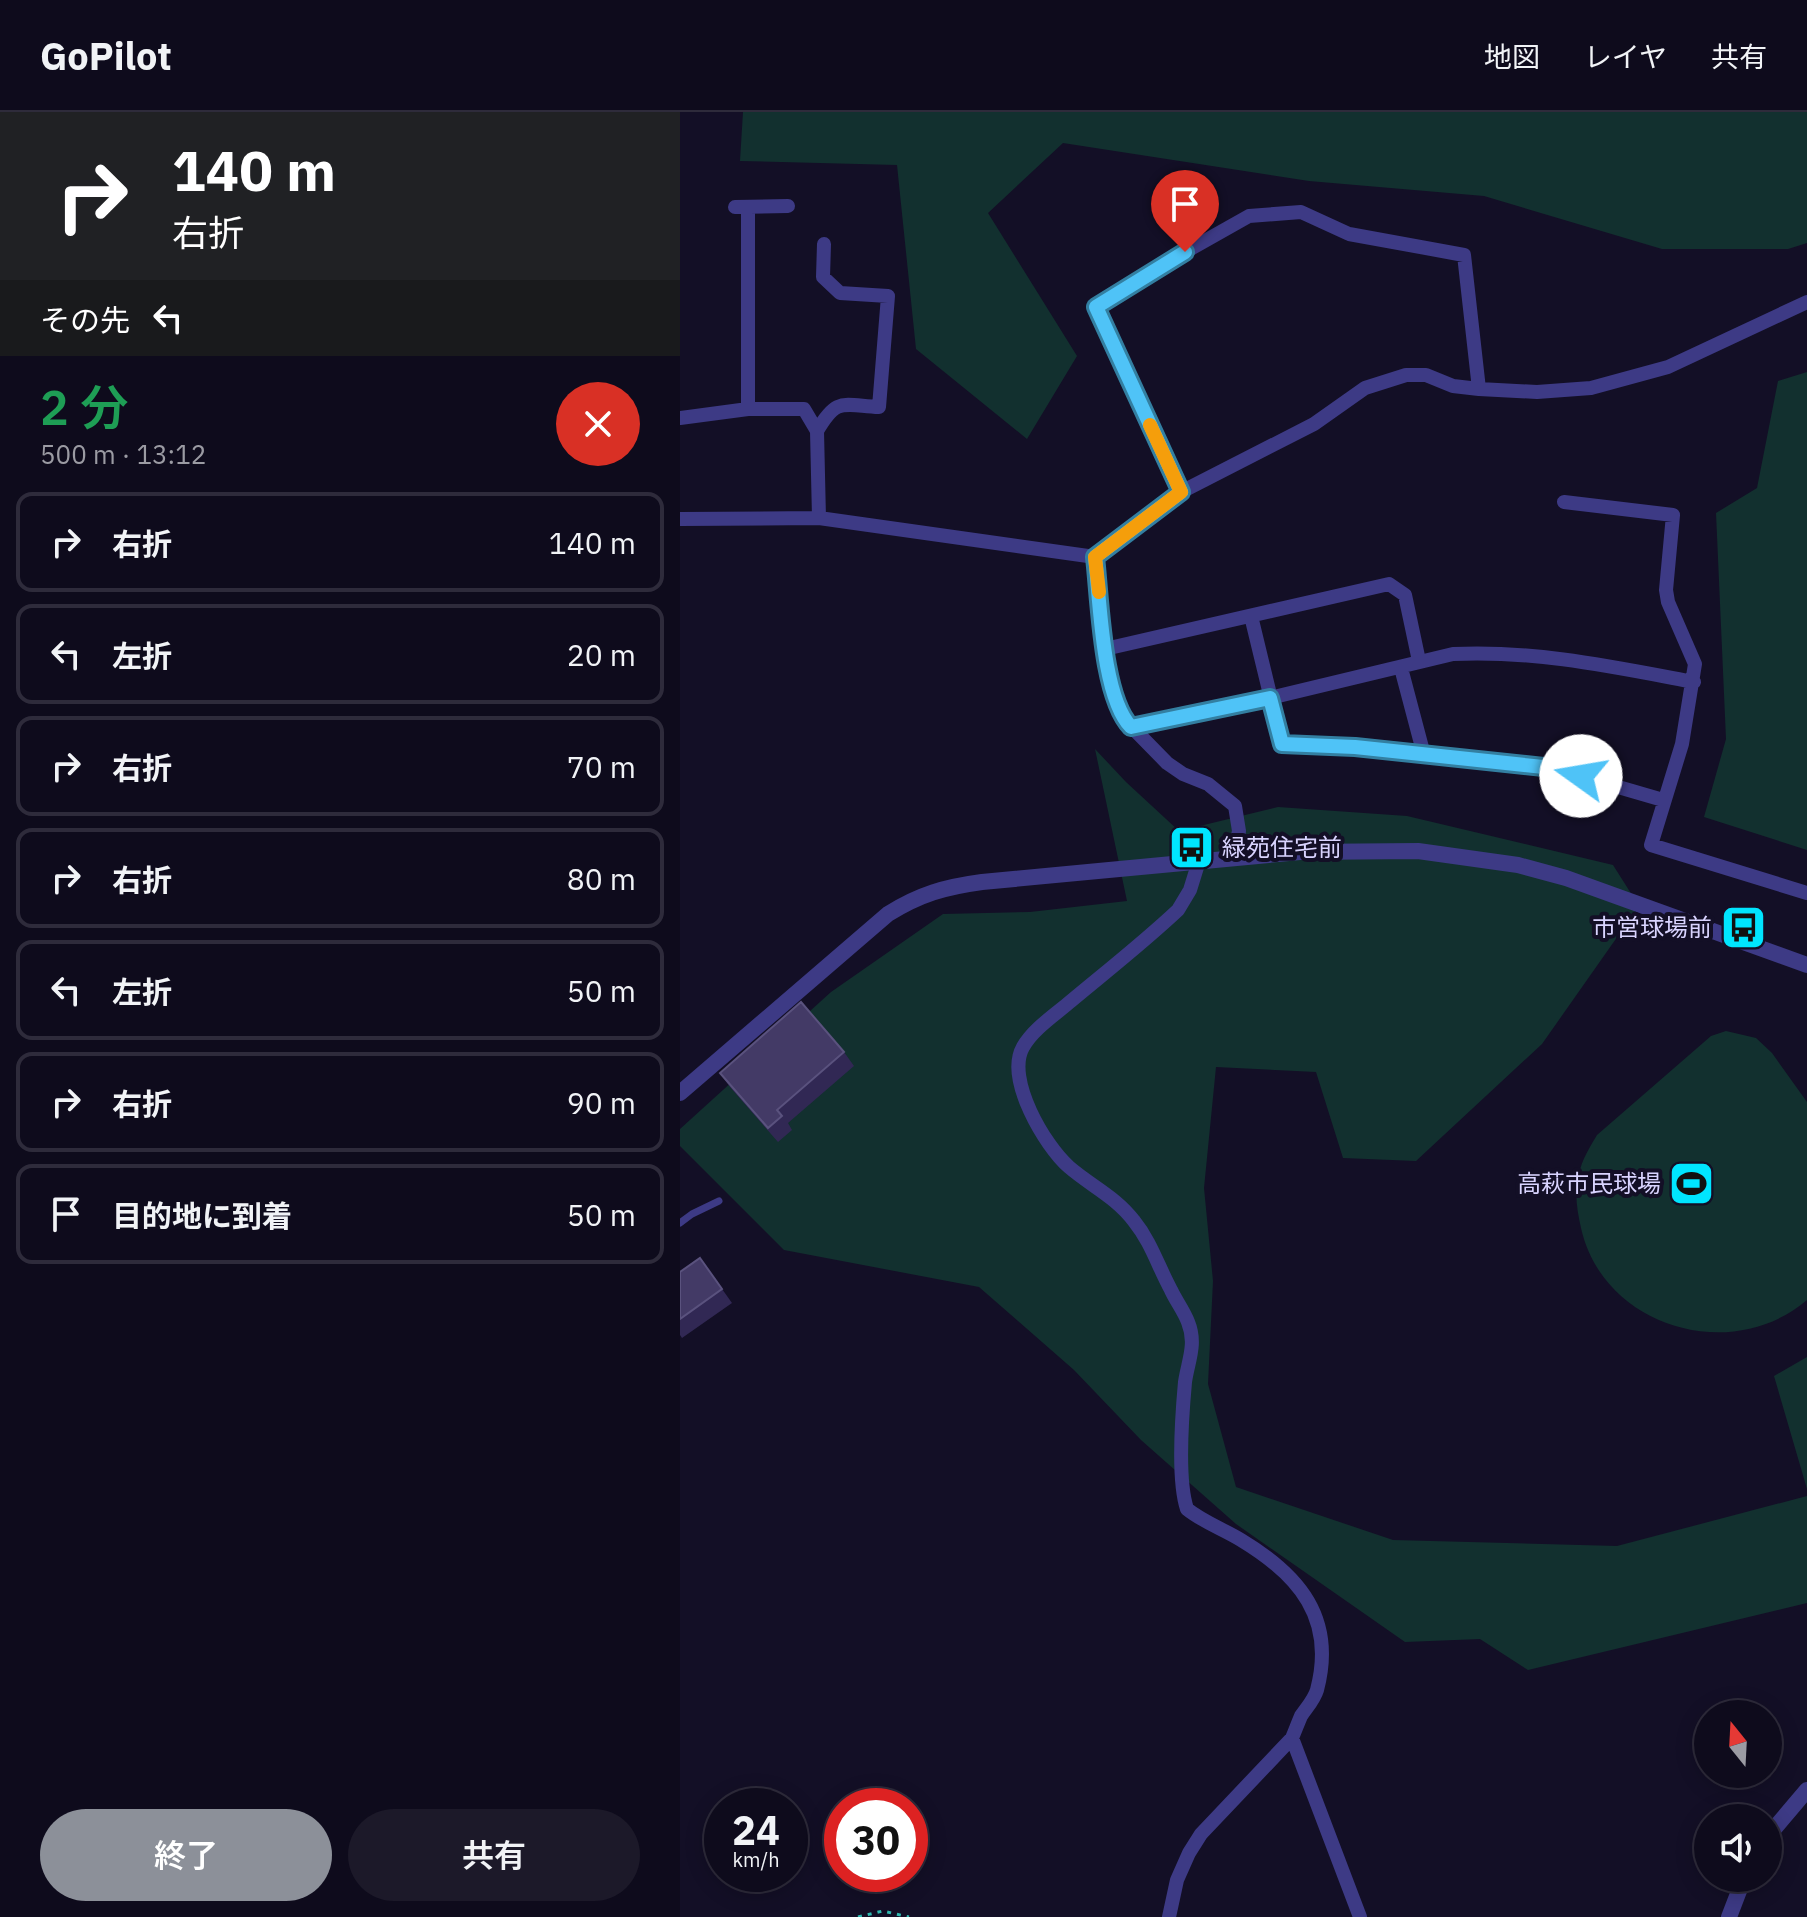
<!DOCTYPE html>
<html lang="ja">
<meta charset="utf-8">
<style>
:root{--surface:#0e0b1c;--page:#1c1929;--text:#f1f3f6;--muted:#9b9ba3;--line:#2e2b3b;--accent:#8c9099}
body{margin:0;font-family:"IBM Plex Sans","Noto Sans JP",sans-serif;background:var(--page);color:var(--text);height:100vh;display:flex;flex-direction:column;font-size:30px;white-space:nowrap}
*{box-sizing:border-box;margin:0}
p{font-size:26px;color:var(--muted)}
.icon{flex:none;width:44px;height:44px;fill:none;stroke:currentColor;stroke-width:2;stroke-linecap:round;stroke-linejoin:round}
.map{position:relative;flex:1;overflow:hidden}
.drawer{display:flex;flex-direction:column;background:var(--surface);width:680px}
.drawer>*{flex:none}
.banner{background:#202124;color:#fff;overflow:hidden}
.needle{width:52px;rotate:342deg}
.controls{position:absolute;left:1014px;top:1588px;display:grid;gap:16px}
.controls a{display:grid;place-items:center;width:88px;height:88px;border-radius:50%;background:var(--surface);box-shadow:0 4px 20px #0003,0 0 0 2px var(--line);font-size:40px}
.speed{position:absolute;left:24px;top:1676px;display:flex;gap:16px;font-size:40px;font-weight:700;text-align:center}
.speed>*{display:grid;place-content:center;width:104px;height:104px;border-radius:50%;background:var(--surface);box-shadow:0 4px 20px #0003,0 0 0 2px var(--line);line-height:1}
.speed small{font-size:20px;font-weight:400}
.speed .limit{border:12px solid #d22;background:#fff;color:#111}
.pin{position:absolute;display:grid;place-items:center;width:68px;height:68px;color:#fff;margin:-82px -34px;border-radius:50% 50% 50% 0;rotate:-45deg;box-shadow:0 0 8px #0007}
.pin .icon{rotate:45deg}
.me{position:absolute;width:88px;margin:-44px;rotate:283deg;stroke-linejoin:round;filter:drop-shadow(0 0 6px #0008)}
.turn{display:flex;align-items:center;gap:28px;height:168px;padding:0 40px;font-size:36px}
.turn .icon{width:104px;height:104px;stroke-width:2.5}
.turn b{display:block;font-size:56px;line-height:68px}
.then{display:flex;align-items:center;height:76px;padding:0 40px;background:#0003;gap:16px;font-size:30px}
.round{display:grid;place-items:center;flex:none;width:84px;height:84px;border-radius:42px;background:var(--page)}
.summary{display:flex;align-items:center;justify-content:space-between;height:136px;padding:0 40px}
h1{font-size:48px;font-weight:600;line-height:60px;color:#1e9e55}
.primary-button{display:flex;gap:16px;margin-top:auto;padding:16px 40px}
.primary-button a{flex:1;height:92px;border-radius:48px;background:var(--accent);color:#fff;font-size:32px;font-weight:600;line-height:92px;text-align:center}
.primary-button a+a{background:var(--page);color:var(--text)}
ul{padding:0;list-style:none}
li{display:flex;align-items:center;gap:24px;height:100px;margin:0 16px 12px;padding:0 24px;border:4px solid var(--line);border-radius:16px}
li div{flex:1}
li b{display:block;font-size:30px}
li em{font-style:normal}
header{display:flex;align-items:center;gap:48px;box-sizing:border-box;height:112px;padding:0 40px;background:var(--surface);border-bottom:2px solid var(--line)}
header strong{font-size:38px}
nav{display:flex;gap:44px;margin-inline-start:auto;font-size:28px}
main{display:flex;flex:1;min-height:0}
.map>svg:first-child{display:block}
.green{fill:#12302f}
.lines{fill:none;stroke-linecap:round;stroke-linejoin:round}
.path{stroke:#2fb8b0;stroke-width:3;stroke-dasharray:4 6;stroke-linecap:butt}
.service{stroke:#3d3a85;stroke-width:7}
.minor{stroke:#3d3a85;stroke-width:14}
.tertiary{stroke:#3d3a85;stroke-width:16}
.wall{fill:#312854}
.building{fill:#433a66;stroke:#5a527e;stroke-width:2}
.route-casing{stroke:#337fa1;stroke-width:20}
.route{stroke:#4fc3f7;stroke-width:14}
.slow{stroke:#f59e0b;stroke-width:14}
.labels{text-anchor:middle;stroke-width:8;stroke-linejoin:round;paint-order:stroke}
.poi-label{font-size:24px;fill:#d9d4ff;stroke:#130f26;text-anchor:end}
</style>
<header>
<strong>GoPilot</strong>
<nav><a>地図</a><a>レイヤ</a><a>共有</a></nav>
</header>
<main>
<section class="drawer">
<div class="banner">
<div class="turn"><svg class="icon" aria-label="right" viewBox="0 0 24 24"><path d="M7 20v-9h11M14 6l5 5-5 5"/></svg><div><b>140 m</b>右折</div></div>
<div class="then">その先<svg class="icon" aria-label="left" viewBox="0 0 24 24"><path d="M17 20v-9H6M10 6l-5 5 5 5"/></svg></div>
</div>
<div class="summary"><div><h1>2 分</h1><p>500 m · 13:12</p></div><a class="round" style="background:#d93025;color:#fff"><svg class="icon" aria-label="close" viewBox="0 0 24 24"><path d="M6 6l12 12M18 6L6 18"/></svg></a></div>
<ul>
<li><svg class="icon" aria-label="right" viewBox="0 0 24 24"><path d="M7 20v-9h11M14 6l5 5-5 5"/></svg><div><b>右折</b></div><em>140 m</em></li>
<li><svg class="icon" aria-label="left" viewBox="0 0 24 24"><path d="M17 20v-9H6M10 6l-5 5 5 5"/></svg><div><b>左折</b></div><em>20 m</em></li>
<li><svg class="icon" aria-label="right" viewBox="0 0 24 24"><path d="M7 20v-9h11M14 6l5 5-5 5"/></svg><div><b>右折</b></div><em>70 m</em></li>
<li><svg class="icon" aria-label="right" viewBox="0 0 24 24"><path d="M7 20v-9h11M14 6l5 5-5 5"/></svg><div><b>右折</b></div><em>80 m</em></li>
<li><svg class="icon" aria-label="left" viewBox="0 0 24 24"><path d="M17 20v-9H6M10 6l-5 5 5 5"/></svg><div><b>左折</b></div><em>50 m</em></li>
<li><svg class="icon" aria-label="right" viewBox="0 0 24 24"><path d="M7 20v-9h11M14 6l5 5-5 5"/></svg><div><b>右折</b></div><em>90 m</em></li>
<li><svg class="icon" aria-label="arrive" viewBox="0 0 24 24"><path d="M6 21V4h12l-3 4 3 4H6"/></svg><div><b>目的地に到着</b></div><em>50 m</em></li>
</ul>
<div class="primary-button"><a>終了</a><a>共有</a></div>
</section>
<div class="map">
<svg width="1127" height="1805" viewBox="0 0 1127 1805">
<rect width="100%" height="100%" fill="#130f26"/>
<path class="green" d="M63 0H1127V131L1108 137H982L804 84 629 69 383 31 308 101 397 244 347 327 236 237 217 53 60 49Z
M1127 260V738L1024 705 1046 627 1036 401 1077 376 1098 269Z
M415 637 446 670 499 719 598 695 727 704 933 753 959 794 862 932 736 1049 663 1046 636 960 536 955 524 1076 533 1169 528 1272 556 1375 713 1428 937 1434 1127 1384V1491L848 1558 800 1527 725 1530 556 1412 461 1328 394 1258 299 1175 104 1138 0 1034V1017L151 880 263 802 350 800 447 789Z
M1046 919 1076 926 1092 941 1127 990V1188C1051 1253 923 1215 901 1116 897 1098 894 1080 899 1062 902 1047 910 1035 917 1023L1031 924Z
M1127 1245V1377L1094 1264Z"/>
<g class="lines">
<path class="path" d="M178 1805 203 1799 229 1805"/>
<path class="service" d="M0 1111 12 1102 39 1089"/>
<path class="minor" d="M55 95 108 94
M68 95V297
M0 306 68 297H124L137 319 139 406
M137 319C157 285 162 293 199 295L208 184 160 181 143 165 144 132
M501 380 416 195 505 140 569 104 621 100 669 122 784 143 799 277
M884 390 993 403 986 478 988 490 1015 552 1002 632 971 733 1127 781
M0 407 139 406 415 445 501 380 634 312 685 276 726 263H746L773 274 799 277 857 280 911 276 988 255 1127 190
M415 445 425 537 435 588 442 605 487 651 503 662 528 672 555 694 559 719 553 747
M571 504 602 632 675 635 873 656 983 688
M425 537 709 472 725 483 739 549
M721 556 744 643
M451 615 590 586 773 542C855 538 934 555 1014 570
M612 1626 680 1805
M489 1805 497 1768 509 1741 521 1722 612 1626C615 1619 618 1611 621 1604 627 1595 634 1588 637 1578 656 1506 619 1463 561 1428 543 1417 523 1410 507 1397 497 1367 502 1303 505 1270 508 1249 517 1232 508 1210 504 1199 496 1189 491 1178 478 1154 471 1130 454 1109 436 1085 411 1074 389 1055 365 1034 325 967 343 935 353 917 376 902 391 889 427 859 464 830 498 798L510 778 519 749"/>
<path class="tertiary" d="M0 981 208 802C240 782 265 775 302 770L620 740 738 739 838 753 886 766 1127 853
M1088 1724 1127 1678
M1049 1805 1064 1766"/>
</g>
<path class="wall" d="M164 940 174 954 108 1011 112 1018 98 1030 50 975 40 961Z
M20 1146 52 1191 2 1226 0 1223V1173Z"/>
<path class="building" d="M121 890 164 940 97 998 102 1004 88 1016 40 961Z
M20 1146 42 1177 0 1207V1160Z"/>
<g class="lines">
<defs>
<path id="route" d="M505 140 416 195 501 380 415 445C420 488 422 585 451 615L590 586 602 632 675 635 873 656 901 664"/>
</defs>
<use href="#route" class="route-casing"/>
<use href="#route" class="route"/>
<path class="slow" d="M419 480 415 445 501 380 470 313"/>
</g>
<defs>
<symbol id="bus-square" viewBox="-11 -11 22 22"><rect x="-9" y="-9" width="18" height="18" rx="4" fill="#00e5ff" stroke="#130f26"/><path d="M-5-6H5V4H4V6H2V4H-2V6H-4V4H-5ZM-3.5-4V0h7V-4ZM-3.5 1.2v1.5H-2V1.2ZM2 1.2v1.5H3.5V1.2Z" fill="#111"/></symbol>
<symbol id="stadium-square" viewBox="-11 -11 22 22"><rect x="-9" y="-9" width="18" height="18" rx="4" fill="#00e5ff" stroke="#130f26"/><path d="M0-5a6.5 5 0 1 0 0 10a6.5 5 0 1 0 0-10ZM-3.5-1.8h7v3.6h-7Z" fill="#111"/></symbol>
</defs>
<g fill-rule="evenodd">
<use href="#bus-square" x="486" y="710" width="51" height="51"/>
<use href="#bus-square" x="1038" y="790" width="51" height="51"/>
<use href="#stadium-square" x="986" y="1046" width="51" height="51"/>
</g>
<g class="labels">
<g class="poi-label">
<text x="542" y="744" text-anchor="start">緑苑住宅前</text>
<text x="1032" y="824">市営球場前</text>
<text x="981" y="1080">高萩市民球場</text>
</g>
</g>
</svg>
<div class="controls">
<a><svg class="needle" viewBox="-14 -14 28 28"><path d="M0-13l5 13h-10z" fill="#e53935"/><path d="M0 13l5-13h-10z" fill="#9b9ba3"/></svg></a>
<a><svg class="icon" aria-label="sound" viewBox="0 0 24 24"><path d="M4 9h4l5-4v14l-5-4H4zM17 9q2 3 0 6"/></svg></a>
</div>
<div class="speed"><div>24<small>km/h</small></div><div class="limit">30</div></div>
<div class="pin" style="left:505px;top:140px;background:#d93025"><svg class="icon" aria-label="arrive" viewBox="0 0 24 24"><path d="M6 21V4h12l-3 4 3 4H6"/></svg></div>
<svg class="me" style="left:901px;top:664px" viewBox="-20 -20 40 40"><circle r="19" fill="#fff"/><path d="M0-13L10 11 0 6-10 11z" fill="#4fc3f7"/></svg>
</div>
</main>
